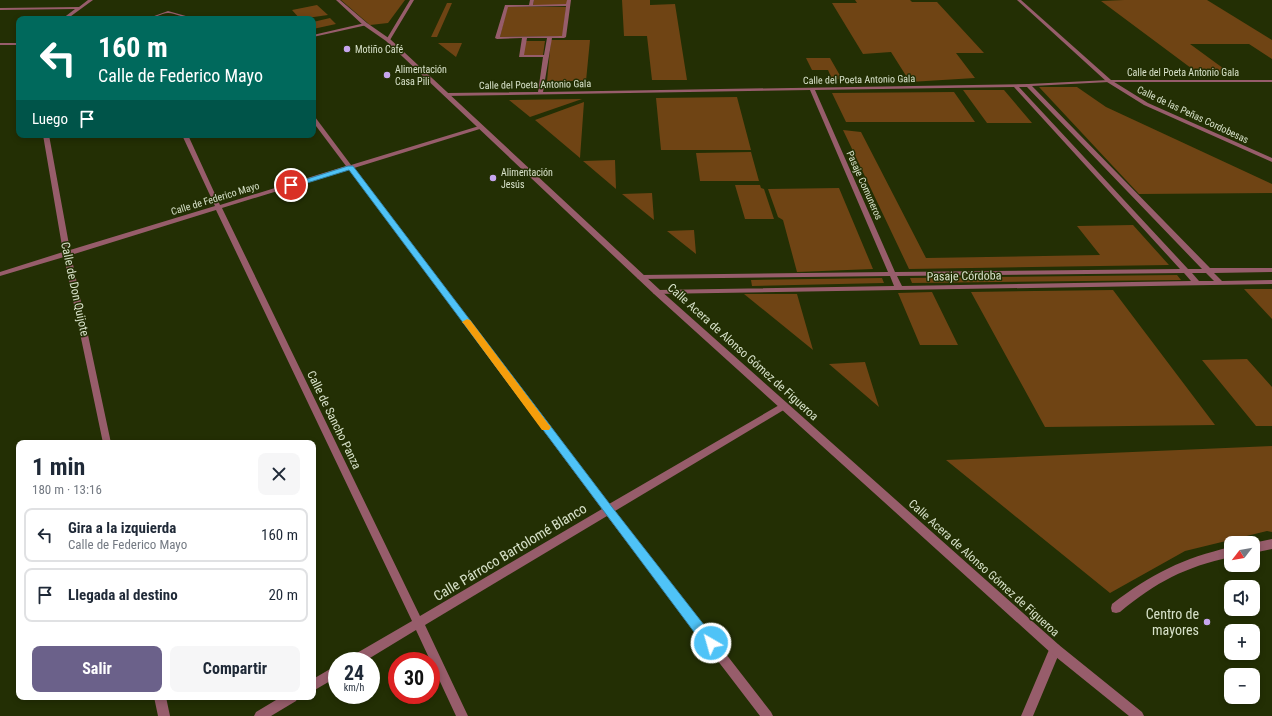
<!DOCTYPE html>
<html lang="es">
<meta charset="utf-8">
<style>
:root{--surface:#fff;--page:#f6f6f7;--text:#1f2937;--muted:#747a83;--line:#e0e1e3;--accent:#6b618a}
body{margin:0;font-family:"Roboto Condensed",sans-serif;background:var(--page);color:var(--text);height:100vh;display:flex;flex-direction:column;font-size:15px;white-space:nowrap}
*{box-sizing:border-box;margin:0}
p{font-size:13px;color:var(--muted)}
.icon{flex:none;width:22px;height:22px;fill:none;stroke:currentColor;stroke-width:2;stroke-linecap:round;stroke-linejoin:round}
.map{position:relative;flex:1;overflow:hidden}
.details{position:absolute;left:16px;top:440px;width:300px;height:260px;display:flex;flex-direction:column;background:var(--surface);border-radius:8px;box-shadow:0 2px 6px #0003}
.details>*{flex:none}
.guide{position:absolute;left:16px;top:16px;width:300px;height:122px;border-radius:8px;box-shadow:0 2px 6px #0003;background:#00695c;color:#fff;overflow:hidden}
.needle{width:26px;rotate:239deg}
.controls{position:absolute;left:1224px;top:536px;display:grid;gap:8px}
.controls a{display:grid;place-items:center;width:36px;height:36px;border-radius:8px;background:var(--surface);box-shadow:0 2px 6px #0003;font-size:20px}
.speed{position:absolute;left:328px;top:652px;display:flex;gap:8px;font-size:20px;font-weight:700;text-align:center}
.speed>*{display:grid;place-content:center;width:52px;height:52px;border-radius:50%;background:var(--surface);box-shadow:0 2px 6px #0003;line-height:1}
.speed small{font-size:10px;font-weight:400}
.speed .limit{border:6px solid #d22;background:#fff;color:#111}
.pin{position:absolute;display:grid;place-items:center;width:34px;height:34px;color:#fff;margin:-17px;border:2px solid #fff;border-radius:50%;box-shadow:0 1px 4px #0007}
.me{position:absolute;width:44px;margin:-22px;rotate:322deg;stroke-linejoin:round;filter:drop-shadow(0 0 3px #0008)}
.turn{display:flex;align-items:center;gap:14px;height:84px;padding:0 16px;font-size:18px}
.turn .icon{width:52px;height:52px;stroke-width:2.5}
.turn b{display:block;font-size:28px;line-height:34px}
.then{display:flex;align-items:center;height:38px;padding:0 16px;background:#0003;gap:8px;font-size:15px}
.round{display:grid;place-items:center;flex:none;width:42px;height:42px;border-radius:8px;background:var(--page)}
.headline{display:flex;align-items:center;justify-content:space-between;height:68px;padding:0 16px}
h1{font-size:24px;font-weight:700;line-height:30px}
.button{display:flex;gap:8px;margin-top:auto;padding:8px 16px}
.button a{flex:1;height:46px;border-radius:8px;background:var(--accent);color:#fff;font-size:16px;font-weight:700;line-height:46px;text-align:center}
.button a+a{background:var(--page);color:var(--text)}
ul{padding:0;list-style:none}
li{display:flex;align-items:center;gap:12px;height:54px;margin:0 8px 6px;padding:0 8px;border:2px solid var(--line);border-radius:8px}
li div{flex:1}
li b{display:block;font-size:15px}
li em{font-style:normal}
.map>svg:first-child{display:block}
.green{fill:#6f4414}
.lines{fill:none;stroke-linecap:round;stroke-linejoin:round}
.pedestrian{fill:#975d6b;fill-rule:evenodd}
.minor{fill:#975d6b;fill-rule:evenodd}
.tertiary{fill:#975d6b;fill-rule:evenodd}
.route{fill:#4fc3f7;stroke:#337fa1}
.slow{fill:#f59e0b}
.poi-dot{fill:#c7a6ef;stroke:#232f04;stroke-width:1.5}
.labels{text-anchor:middle;stroke-width:3;stroke-linejoin:round;paint-order:stroke}
.far-poi-label{font-size:10px;fill:#d7e1c9;stroke:#232f04;text-anchor:start}
.far-street-label{font-size:10px;fill:#d7e1c9;stroke:#232f04}
.street-label{font-size:12px;fill:#d7e1c9;stroke:#232f04}
.near-street-label{font-size:14px;fill:#d7e1c9;stroke:#232f04}
.near-poi-label{font-size:14px;fill:#d7e1c9;stroke:#232f04;text-anchor:end}
</style>
<div class="map">
<svg width="1272" height="716" viewBox="0 0 1272 716">
<rect width="100%" height="100%" fill="#232f04"/>
<path class="green" d="M341 0H405L388 23 370 25Z
M534 0H568L567 5H533Z
M622 0H650V5L675 4 687 80H652L647 36H624Z
M855 0H910L912 2H937L984 53H956L975 78 910 82 891 52 863 54 832 3H857Z
M1124 0H1207L1272 40V59L1249 44H1190L1231 74H1199L1101 1Z
M447 3H452L437 37H431Z
M317 5 328 15 300 19 292 10Z
M507 7H566L563 36 500 37Z
M330 18 336 24 313 29V22Z
M551 40H590L586 81H547Z
M525 41H545L543 55 523 56Z
M438 43H462L456 57Z
M806 58H830L842 79H832L828 70H812Z
M1039 87H1077L1106 107 1272 184V193L1139 194Z
M963 90H1004L1032 123H987Z
M954 92 975 122H846L832 93Z
M737 97 751 150H661L656 98Z
M582 99 530 117 509 100Z
M584 102 580 158 535 120Z
M843 130 861 132 926 258 1100 255 1077 226 1133 225 1169 265 909 269Z
M751 152 759 181H700L696 153Z
M615 160 616 189 583 161Z
M735 185H760L761 188 764 189 774 219H745Z
M839 188 873 269 797 272 783 220 778 217 768 189Z
M652 193 654 220 622 194Z
M694 230 696 254 667 231Z
M1177 275 1181 280 912 283 910 278Z
M882 278 884 283 752 286 751 280Z
M1244 289H1272V319Z
M1113 290 1215 425 1045 427 971 292Z
M932 292 958 345H920L898 293Z
M744 294H797L813 350Z
M1247 359 1272 387V426H1256L1202 360Z
M865 362 879 407 829 364Z
M1272 446V532L1267 531 1185 551 1110 593 946 460Z"/>
<g class="lines">
<path class="pedestrian" d="M530 0H534L533 5 566 4 567 0H571L566 37 564 38H552L543 92 1028 84 1109 80H1272V82H1109L1032 86 1210 268H1272V272L1214 273 1222 281 1272 280V284L654 294 653 292 657 290 894 286 890 276 638 279 637 277 641 275 888 272 810 90 445 96 444 95 447 93 538 92 543 57H519L522 38 497 39 495 38 505 5H529ZM566 6 562 36 500 37 508 7ZM527 38H547L544 55H524ZM1014 87 1180 269 895 272 815 90ZM1019 87H1027L1202 269H1188ZM1184 273 1191 281 902 286 897 276ZM1192 273H1206L1214 281H1199Z
M168 11 193 18 194 19C185 19 176 13 168 13 161 13 154 19 146 19Z
M1272 539V549L1253 553V543Z
M1231 547V557C1185 567 1156 582 1120 612L1116 613 1112 612 1111 608 1112 604C1151 574 1183 558 1231 547Z"/>
<path class="minor" d="M88 0H93L67 19H62L75 9 0 10V8L79 7Z
M410 0H414L390 40 386 41V40Z
M365 23H367V25L313 37V35Z
M0 43H19V45H0Z
M313 116 315 117 351 165 479 126H483V128L354 168 609 504 781 404H787L788 406 787 408 615 511 771 712 773 716H760L607 516 425 625 468 716H456L416 630 365 661H348L350 657 412 621 216 210 71 255 111 443H103L64 257 0 276V272L63 252 43 135H49L70 250 215 206 182 135H188L220 205 346 166 313 122ZM349 169 602 509 420 616 222 208Z
M1055 643 1059 645 1061 649 1033 716H1021L1051 645Z
M337 665V677L313 691V679Z
M154 697H166L170 716H158Z
M281 697H298L296 701 271 716H254L256 712Z"/>
<path class="tertiary" d="M336 0H340L367 23 390 39 660 290 1059 645 1142 712 1144 716H1129L1051 653 654 294 386 41 363 25Z
M1017 0H1021L1111 80 1148 103 1272 158V162L1144 105 1107 82Z"/>
</g>
<path class="route" d="M348 166H353L612 507 715 639 717 643 715 648 711 650 706 648 349 170 294 187 288 185Z"/>
<path class="slow" d="M467 319 470 320 549 425 551 427 549 430H542L464 324 462 322Z"/>
<g class="poi-dot">
<circle cx="347" cy="49" r="4"/>
<circle cx="387" cy="75" r="4"/>
<circle cx="493" cy="178" r="4"/>
<circle cx="1207" cy="622" r="4"/>
</g>
<g class="labels">
<g class="far-poi-label">
<text x="355" y="53">Motiño Café</text>
<text x="395" y="73">Alimentación<tspan x="395" dy="12">Casa Pili</tspan></text>
<text x="501" y="176">Alimentación<tspan x="501" dy="12">Jesús</tspan></text>
</g>
<g class="far-street-label">
<text x="1183" y="76">Calle del Poeta Antonio Gala</text>
<text transform="translate(859 79) rotate(-1)" y="4">Calle del Poeta Antonio Gala</text>
<text transform="translate(535 84) rotate(-1)" y="4">Calle del Poeta Antonio Gala</text>
<text transform="translate(1193 114) rotate(25)" y="4">Calle de las Peñas Cordobesas</text>
<text transform="translate(865 185) rotate(66)" y="4">Pasaje Comuneros</text>
<text transform="translate(215 198) rotate(-17)" y="4">Calle de Federico Mayo</text>
</g>
<g class="street-label">
<text transform="translate(964 276) rotate(-1)" y="4">Pasaje Córdoba</text>
<text transform="translate(75 289) rotate(78)" y="4">Calle de Don Quijote</text>
<text transform="translate(743 352) rotate(42)" y="4">Calle Acera de Alonso Gómez de Figueroa</text>
<text transform="translate(334 420) rotate(64)" y="4">Calle de Sancho Panza</text>
<text transform="translate(984 568) rotate(42)" y="4">Calle Acera de Alonso Gómez de Figueroa</text>
</g>
<g class="near-street-label">
<text transform="translate(510 552) rotate(-31)" y="5">Calle Párroco Bartolomé Blanco</text>
</g>
<g class="near-poi-label">
<text x="1199" y="619">Centro de<tspan x="1199" dy="16">mayores</tspan></text>
</g>
</g>
</svg>
<div class="controls">
<a><svg class="needle" viewBox="-14 -14 28 28"><path d="M0-13l5 13h-10z" fill="#e53935"/><path d="M0 13l5-13h-10z" fill="#747a83"/></svg></a>
<a><svg class="icon" aria-label="sound" viewBox="0 0 24 24"><path d="M4 9h4l5-4v14l-5-4H4zM17 9q2 3 0 6"/></svg></a>
<a>+</a>
<a>−</a>
</div>
<div class="speed"><div>24<small>km/h</small></div><div class="limit">30</div></div>
<div class="pin" style="left:291px;top:185px;background:#d93025"><svg class="icon" aria-label="arrive" viewBox="0 0 24 24"><path d="M6 21V4h12l-3 4 3 4H6"/></svg></div>
<svg class="me" style="left:711px;top:643px" viewBox="-20 -20 40 40"><circle r="17" fill="#4fc3f7" stroke="#fff" stroke-width="3"/><path d="M0-11L8 9 0 5-8 9z" fill="#fff"/></svg>
<div class="guide">
<div class="turn"><svg class="icon" aria-label="left" viewBox="0 0 24 24"><path d="M17 20v-9H6M10 6l-5 5 5 5"/></svg><div><b>160 m</b>Calle de Federico Mayo</div></div>
<div class="then">Luego<svg class="icon" aria-label="arrive" viewBox="0 0 24 24"><path d="M6 21V4h12l-3 4 3 4H6"/></svg></div>
</div>
<section class="details">
<div class="headline"><div><h1>1 min</h1><p>180 m · 13:16</p></div><a class="round"><svg class="icon" aria-label="close" viewBox="0 0 24 24"><path d="M6 6l12 12M18 6L6 18"/></svg></a></div>
<ul>
<li><svg class="icon" aria-label="left" viewBox="0 0 24 24"><path d="M17 20v-9H6M10 6l-5 5 5 5"/></svg><div><b>Gira a la izquierda</b><p>Calle de Federico Mayo</p></div><em>160 m</em></li>
<li><svg class="icon" aria-label="arrive" viewBox="0 0 24 24"><path d="M6 21V4h12l-3 4 3 4H6"/></svg><div><b>Llegada al destino</b></div><em>20 m</em></li>
</ul>
<div class="button"><a>Salir</a><a>Compartir</a></div>
</section>
</div>
